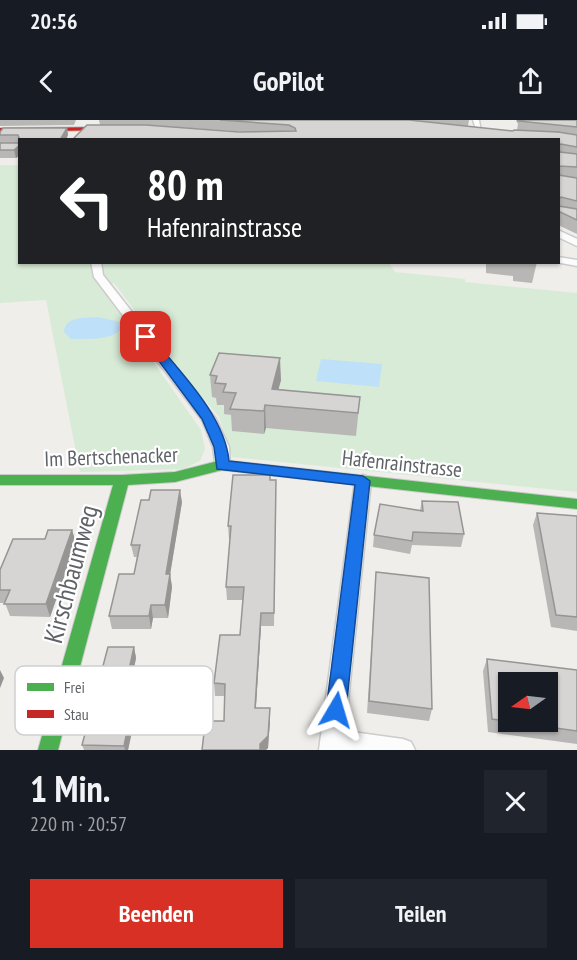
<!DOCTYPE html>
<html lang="de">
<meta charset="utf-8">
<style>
:root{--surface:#171b24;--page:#20242c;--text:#f1f3f6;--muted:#9ea1a6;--accent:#d93025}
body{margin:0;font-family:"PT Sans Narrow",sans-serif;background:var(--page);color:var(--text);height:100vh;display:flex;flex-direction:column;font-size:22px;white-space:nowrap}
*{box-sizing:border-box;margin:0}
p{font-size:20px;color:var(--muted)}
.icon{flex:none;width:33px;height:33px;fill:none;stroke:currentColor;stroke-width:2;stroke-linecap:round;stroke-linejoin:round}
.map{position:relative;height:630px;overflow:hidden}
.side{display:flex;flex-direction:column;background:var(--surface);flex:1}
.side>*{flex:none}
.banner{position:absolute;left:18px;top:18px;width:542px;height:126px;border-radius:0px;box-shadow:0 2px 4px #0004;background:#202124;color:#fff;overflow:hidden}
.needle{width:39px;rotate:256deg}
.fabs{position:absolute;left:498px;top:552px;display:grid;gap:12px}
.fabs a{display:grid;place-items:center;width:60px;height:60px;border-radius:0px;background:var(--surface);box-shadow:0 2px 4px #0004;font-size:30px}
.pin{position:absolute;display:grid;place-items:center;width:51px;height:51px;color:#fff;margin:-26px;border-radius:12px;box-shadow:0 3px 9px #0006}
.me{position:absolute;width:66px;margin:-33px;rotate:7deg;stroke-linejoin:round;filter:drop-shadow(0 0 4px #0008)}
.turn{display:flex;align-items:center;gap:21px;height:126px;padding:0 30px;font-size:27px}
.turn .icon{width:78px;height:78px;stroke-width:2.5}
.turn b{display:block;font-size:42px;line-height:51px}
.round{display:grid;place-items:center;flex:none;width:63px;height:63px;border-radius:0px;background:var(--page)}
.headline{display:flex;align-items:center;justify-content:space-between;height:102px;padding:0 30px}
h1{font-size:36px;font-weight:800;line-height:45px}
.cta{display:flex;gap:12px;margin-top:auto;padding:12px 30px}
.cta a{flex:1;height:69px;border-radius:0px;background:var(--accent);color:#fff;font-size:24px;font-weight:800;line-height:69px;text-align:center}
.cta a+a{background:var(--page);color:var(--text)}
.status{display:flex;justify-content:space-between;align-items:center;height:42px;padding:0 30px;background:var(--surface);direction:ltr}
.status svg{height:16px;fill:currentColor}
header{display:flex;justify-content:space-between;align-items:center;height:78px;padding:0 30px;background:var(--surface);font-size:27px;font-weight:800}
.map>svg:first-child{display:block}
.green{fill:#d8ebd6}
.water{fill:#bfe0f9}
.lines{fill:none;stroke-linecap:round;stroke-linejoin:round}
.street-casing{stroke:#cbcccc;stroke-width:3}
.fast-casing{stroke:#cacacb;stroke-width:2}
.jam-casing{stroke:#cacacb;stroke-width:2}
.street{fill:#fdfcfc;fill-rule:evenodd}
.fast{fill:#4caf50;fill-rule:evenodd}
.jam{fill:#c62828;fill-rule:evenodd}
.wall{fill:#b8b7b5}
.shaded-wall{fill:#969594}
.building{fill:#d6d5d3;stroke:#969594;stroke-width:1.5;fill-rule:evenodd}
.route{fill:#1a73e8;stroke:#114b97;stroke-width:1.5}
.labels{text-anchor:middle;stroke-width:4.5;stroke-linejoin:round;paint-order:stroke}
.street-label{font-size:21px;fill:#5f6368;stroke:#fff}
.near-street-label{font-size:26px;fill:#5f6368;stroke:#fff}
.key{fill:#fff;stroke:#cfd0d2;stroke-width:1.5}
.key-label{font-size:16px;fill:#5f6368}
</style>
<div class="status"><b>20:56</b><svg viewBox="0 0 49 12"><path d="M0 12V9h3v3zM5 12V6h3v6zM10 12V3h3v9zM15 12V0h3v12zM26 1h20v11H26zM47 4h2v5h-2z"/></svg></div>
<header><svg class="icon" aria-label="back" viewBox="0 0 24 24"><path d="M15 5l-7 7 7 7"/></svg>GoPilot<svg class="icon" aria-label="share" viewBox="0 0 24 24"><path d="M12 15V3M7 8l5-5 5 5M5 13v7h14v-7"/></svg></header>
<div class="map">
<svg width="577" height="630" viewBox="0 0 577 630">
<rect width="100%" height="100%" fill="#efeeea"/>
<path class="green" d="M0 45H19L20 142 389 143 395 152 465 159V162L577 173V372L232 337 219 297 189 262 114 163 102 169 201 310 205 329 200 341 183 349 80 352 46 180 0 183Z"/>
<path class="water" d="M98 197 120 202 123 208C111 221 86 219 71 219L64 212C65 196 85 198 98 197Z
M321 239 382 244 379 267 316 261Z"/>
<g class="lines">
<defs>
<path id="street" d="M473 0H479L481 12H477Z
M558 110 577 119V126L558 117Z
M558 137 577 140V146L556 142H558Z
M91 142H101L103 155 216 299 229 327 230 345 228 349H216L213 327 202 300 94 157Z
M363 355 369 357 371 361 345 611 403 619 411 622 415 630H319L355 361 357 357Z"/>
<path id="fast" d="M222 340 577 379V389L222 350 175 362 128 365 58 630H38L113 365H0V355H122L175 352Z"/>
<path id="jam" d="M110 7 112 10 0 12V8Z"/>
</defs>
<use href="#street" class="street-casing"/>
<use href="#fast" class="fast-casing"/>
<use href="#jam" class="jam-casing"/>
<use href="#street" class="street"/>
<use href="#fast" class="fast"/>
<use href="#jam" class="jam"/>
</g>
<path class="wall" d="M0 0H76L74 5 0 6Z
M99 0H469L468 6 445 4 513 11 517 10 518 4 516 0H577V114L558 105V20L239 12H248L147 5H100Z
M67 8 68 15 20 20V35L16 38H0V23H19H0V12Z
M486 142H537L532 163 513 161V156L486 153Z
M210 255 281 260 278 270 360 277 356 316 266 308 264 314 232 311 231 295 224 294V285H217L216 278 212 277Z
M270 360 276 372 274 506H261L256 588 270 600 268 628 266 630H202L207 612 224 601 225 576H215L214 563 240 515 243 480H227L226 467 230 419H229L228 406Z
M422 381 464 414 461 427 412 425 410 434 373 427 374 415 420 390Z
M182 382 170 454 172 467 168 498H153L151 509H112L109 496 134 454 137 437H134L131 425Z
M537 393 577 396V511L551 507 533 405Z
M72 410 76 423 50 497 10 496 5 483H0V450L45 419Z
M376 452 432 589 429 601 367 593Z
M134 527 136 538 130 568H136L139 579 128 630H84L82 625Z
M487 539 577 550V624L488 612 483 551Z"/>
<path class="shaded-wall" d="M67 8 68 15 66 20H60Z
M20 25V35L16 38 14 30Z
M280 238 281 260 274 286 272 269Z
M265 285 266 308 264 314V291Z
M180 370 182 382 168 467 166 454Z
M72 410 76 423 50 497 46 484Z
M170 454 172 467 168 498 165 485Z
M151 485 153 498 151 509 149 496Z
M261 493V506L255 600V588Z
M134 527 136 538 128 579 125 568Z
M0 550 4 558 0 568Z
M136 568 139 579 128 630H125L124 626Z
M270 588V600L268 628 266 630H260V624Z"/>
<path class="building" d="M220 0H409L513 11 514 10 558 12 577 15V27L561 24 558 26 560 32 577 34V47L559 46V55L577 58V81L561 77 559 79V86L577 89V100L558 91V20H72L87 5H146L239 12 296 11 295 8 289 5Z
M519 0H577V7L518 1Z
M3 8H67L60 20H20L18 15H0V12Z
M20 22V25L14 30H0V23H18Z
M219 233 280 238 272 269 360 277 358 293 265 285 264 291 230 289 236 273 223 272 226 264 215 263 217 256 210 255Z
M233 355H270V360H276L274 493H261L255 588H270L268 616 260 624V630H202L204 613 207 612V601H224L225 564 214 563 220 515H240L244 467H226L231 406H228Z
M151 370H180L166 454H170L165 485H151L149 496H109L119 454H134L140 425H131L141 380H149Z
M422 381 458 382 464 414 413 412 412 421 374 415 380 384 423 391Z
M537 393 577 396V497L556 495Z
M48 410H72L46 484H4L10 470H0V450L13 419H45Z
M376 452 429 458 432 589 369 581Z
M108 527H134L125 568H136L124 626 82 625Z
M487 539 577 550V611L492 599ZM508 562H548V602H508Z"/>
<path class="route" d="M146 214 150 215C178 250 225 295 229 341L363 356 370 361 346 590 343 596 336 599 329 596 326 590 355 365 217 349 214 327 202 299 141 217Z"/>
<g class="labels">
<g class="street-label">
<text transform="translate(111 337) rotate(-2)" y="7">Im Bertschenacker</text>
<text transform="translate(402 344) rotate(6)" y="7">Hafenrainstrasse</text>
</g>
<g class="near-street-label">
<text transform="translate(71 454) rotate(-75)" y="9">Kirschbaumweg</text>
</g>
</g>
<rect x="15" y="546" width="198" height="69" rx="9" class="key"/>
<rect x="27" y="563" width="27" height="8" fill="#4caf50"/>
<rect x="27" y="590" width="27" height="8" fill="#c62828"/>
<g class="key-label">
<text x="64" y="573">Frei</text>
<text x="64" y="600">Stau</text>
</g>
</svg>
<div class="fabs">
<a><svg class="needle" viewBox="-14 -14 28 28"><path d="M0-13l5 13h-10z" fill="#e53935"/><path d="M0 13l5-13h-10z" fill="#9ea1a6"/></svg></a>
</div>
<div class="pin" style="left:146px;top:217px;background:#d93025"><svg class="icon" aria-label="arrive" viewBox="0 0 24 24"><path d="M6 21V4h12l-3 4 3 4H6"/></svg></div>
<svg class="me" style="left:336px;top:590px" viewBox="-20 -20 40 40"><path d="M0-17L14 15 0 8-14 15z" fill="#1a73e8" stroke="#fff" stroke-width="4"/></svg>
<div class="banner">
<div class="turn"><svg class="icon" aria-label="left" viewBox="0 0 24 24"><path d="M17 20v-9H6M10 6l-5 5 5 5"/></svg><div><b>80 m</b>Hafenrainstrasse</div></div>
</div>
</div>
<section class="side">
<div class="headline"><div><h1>1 Min.</h1><p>220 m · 20:57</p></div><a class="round"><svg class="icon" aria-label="close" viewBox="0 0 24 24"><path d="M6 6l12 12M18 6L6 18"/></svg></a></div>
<div class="cta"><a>Beenden</a><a>Teilen</a></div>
</section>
